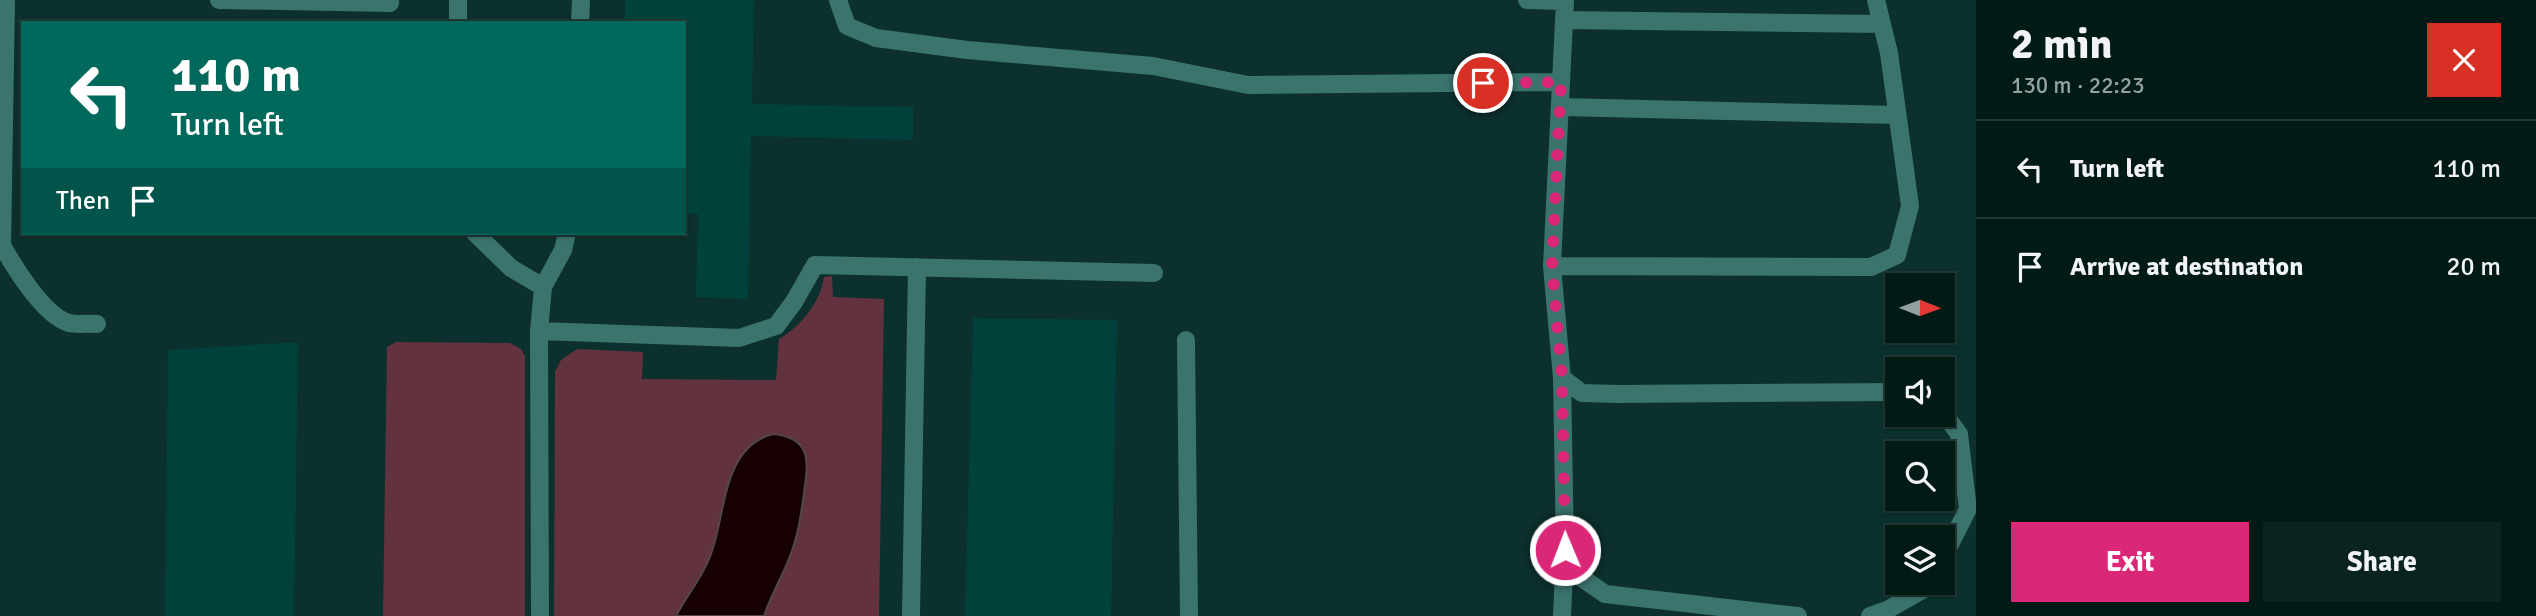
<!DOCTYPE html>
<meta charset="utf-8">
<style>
:root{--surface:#001a16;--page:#0a231f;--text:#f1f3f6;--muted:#95a1a1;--line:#223835;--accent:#db2777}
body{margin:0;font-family:Signika,sans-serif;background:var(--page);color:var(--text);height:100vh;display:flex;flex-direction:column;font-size:26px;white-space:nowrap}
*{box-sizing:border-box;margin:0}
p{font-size:23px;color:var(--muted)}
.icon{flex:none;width:38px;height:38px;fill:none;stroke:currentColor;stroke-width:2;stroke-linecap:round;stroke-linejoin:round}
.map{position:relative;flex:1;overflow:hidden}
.drawer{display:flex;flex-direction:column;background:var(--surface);width:560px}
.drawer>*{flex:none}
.guide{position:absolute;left:21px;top:21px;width:665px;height:214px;border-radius:0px;box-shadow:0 2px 5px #0004,0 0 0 2px var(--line);background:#00695c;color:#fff;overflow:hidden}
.needle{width:46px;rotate:91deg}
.tools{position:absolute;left:1885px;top:273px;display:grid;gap:14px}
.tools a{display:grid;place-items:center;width:70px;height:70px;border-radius:0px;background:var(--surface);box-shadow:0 2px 5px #0004,0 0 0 2px var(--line);font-size:35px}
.pin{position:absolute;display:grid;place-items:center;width:60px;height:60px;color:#fff;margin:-30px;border:4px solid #fff;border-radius:50%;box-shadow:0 2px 7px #0007}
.me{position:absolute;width:77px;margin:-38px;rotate:359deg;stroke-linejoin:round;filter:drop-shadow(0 0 5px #0008)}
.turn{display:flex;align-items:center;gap:24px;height:147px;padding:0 35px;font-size:32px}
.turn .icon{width:91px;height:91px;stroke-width:2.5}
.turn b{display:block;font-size:49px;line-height:60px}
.then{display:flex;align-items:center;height:66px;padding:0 35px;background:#0003;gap:14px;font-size:26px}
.round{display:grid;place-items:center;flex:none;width:74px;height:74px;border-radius:0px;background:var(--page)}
.overview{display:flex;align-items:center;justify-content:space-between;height:119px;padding:0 35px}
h1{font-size:42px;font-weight:700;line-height:52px}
.button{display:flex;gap:14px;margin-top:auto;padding:14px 35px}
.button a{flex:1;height:80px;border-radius:0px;background:var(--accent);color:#fff;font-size:28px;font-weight:700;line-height:80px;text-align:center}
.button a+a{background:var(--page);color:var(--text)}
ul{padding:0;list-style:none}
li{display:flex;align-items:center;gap:21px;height:98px;padding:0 35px;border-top:2px solid var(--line)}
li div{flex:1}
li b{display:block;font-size:26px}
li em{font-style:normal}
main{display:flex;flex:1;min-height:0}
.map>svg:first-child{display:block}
.built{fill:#0c302d;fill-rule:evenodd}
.green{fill:#62323e}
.water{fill:#160004;stroke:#51484a;stroke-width:2}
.building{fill:#00413c}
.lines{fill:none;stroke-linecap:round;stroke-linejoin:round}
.minor{stroke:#3b736d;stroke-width:18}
.route{stroke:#db2777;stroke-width:12;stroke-dasharray:0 21.6}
</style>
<main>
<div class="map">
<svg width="1976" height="616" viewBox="0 0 1976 616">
<rect width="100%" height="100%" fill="#00221e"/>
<path class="built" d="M0 0H1976V616H0ZM23 23H684V233H23ZM1897 285H1942V331H1897ZM1897 369H1942V415H1897ZM1897 453H1942V499H1897ZM1897 537H1942V583H1897Z"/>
<path class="green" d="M832 276 833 297 884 299 879 616H554L555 372 561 360 577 349 643 352 642 379 776 380 779 339C801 326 820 303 824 277Z
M396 342 510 343 521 349 525 356V616H383L387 347Z"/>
<path class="water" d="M773 434C813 438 808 463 804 493 801 515 798 536 790 556 782 577 771 595 764 616H676C687 595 703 577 711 554 726 514 722 447 773 434Z"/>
<path class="building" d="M625 0H754L752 104 913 107V140L751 136 748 299 696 297 698 214H685L687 135H684V23H625Z
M973 318 1117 320 1111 616H965Z
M298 342 294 616H165L168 350Z"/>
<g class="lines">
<path class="minor" d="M6 0 2 245C14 267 44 316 69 323 77 325 89 323 97 324
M219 0 390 3V0
M838 0 847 26 876 38 967 50 1153 66 1248 85 1561 82
M1527 0 1565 1
M1565 0 1552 266 1562 378 1565 550 1582 578 1605 594 1798 616
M1564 20 1882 24
M458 23V0
M580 23 581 0
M1560 107 1897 115
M475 233 511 268 543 287
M1552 266 1871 267 1897 255 1910 206 1889 53 1876 0
M539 331 739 338 776 326 794 302 815 265 1154 273
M1186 340 1189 616
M1562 378 1582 393 1618 394 1897 392
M1942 411 1959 434 1968 509 1942 560
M540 616 539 331 543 287 563 250 567 233
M911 616 917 267
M1562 616 1565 550
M1870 616 1887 610 1926 588 1929 583"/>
</g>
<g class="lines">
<path class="route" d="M1483 83 1561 82 1552 266 1562 378 1565 550"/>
</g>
</svg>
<div class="tools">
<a><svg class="needle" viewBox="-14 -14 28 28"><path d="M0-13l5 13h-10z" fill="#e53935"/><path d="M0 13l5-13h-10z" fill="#95a1a1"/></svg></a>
<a><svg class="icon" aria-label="sound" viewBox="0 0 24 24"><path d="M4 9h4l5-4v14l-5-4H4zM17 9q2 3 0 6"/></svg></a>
<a><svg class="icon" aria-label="search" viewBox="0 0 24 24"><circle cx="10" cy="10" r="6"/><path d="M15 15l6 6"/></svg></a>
<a><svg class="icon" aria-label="layers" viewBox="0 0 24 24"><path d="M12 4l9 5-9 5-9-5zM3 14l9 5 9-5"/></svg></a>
</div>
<div class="pin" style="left:1483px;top:83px;background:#d93025"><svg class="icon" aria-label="arrive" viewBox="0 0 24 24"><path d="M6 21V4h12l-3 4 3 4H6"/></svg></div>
<svg class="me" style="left:1565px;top:550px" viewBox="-20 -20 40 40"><circle r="17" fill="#db2777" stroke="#fff" stroke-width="3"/><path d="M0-11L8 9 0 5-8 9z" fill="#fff"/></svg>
<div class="guide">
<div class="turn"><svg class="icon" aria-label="left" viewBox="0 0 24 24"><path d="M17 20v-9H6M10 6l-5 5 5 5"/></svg><div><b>110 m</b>Turn left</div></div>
<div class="then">Then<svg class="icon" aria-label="arrive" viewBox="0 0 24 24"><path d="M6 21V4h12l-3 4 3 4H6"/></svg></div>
</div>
</div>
<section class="drawer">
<div class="overview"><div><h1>2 min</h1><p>130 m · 22:23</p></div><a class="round" style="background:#d93025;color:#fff"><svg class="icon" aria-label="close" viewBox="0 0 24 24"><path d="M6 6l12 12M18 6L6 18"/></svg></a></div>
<ul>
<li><svg class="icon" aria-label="left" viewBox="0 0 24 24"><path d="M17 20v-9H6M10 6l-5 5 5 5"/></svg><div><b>Turn left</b></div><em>110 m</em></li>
<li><svg class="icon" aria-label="arrive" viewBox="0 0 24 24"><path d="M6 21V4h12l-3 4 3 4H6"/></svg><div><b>Arrive at destination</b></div><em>20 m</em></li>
</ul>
<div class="button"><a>Exit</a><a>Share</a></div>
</section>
</main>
